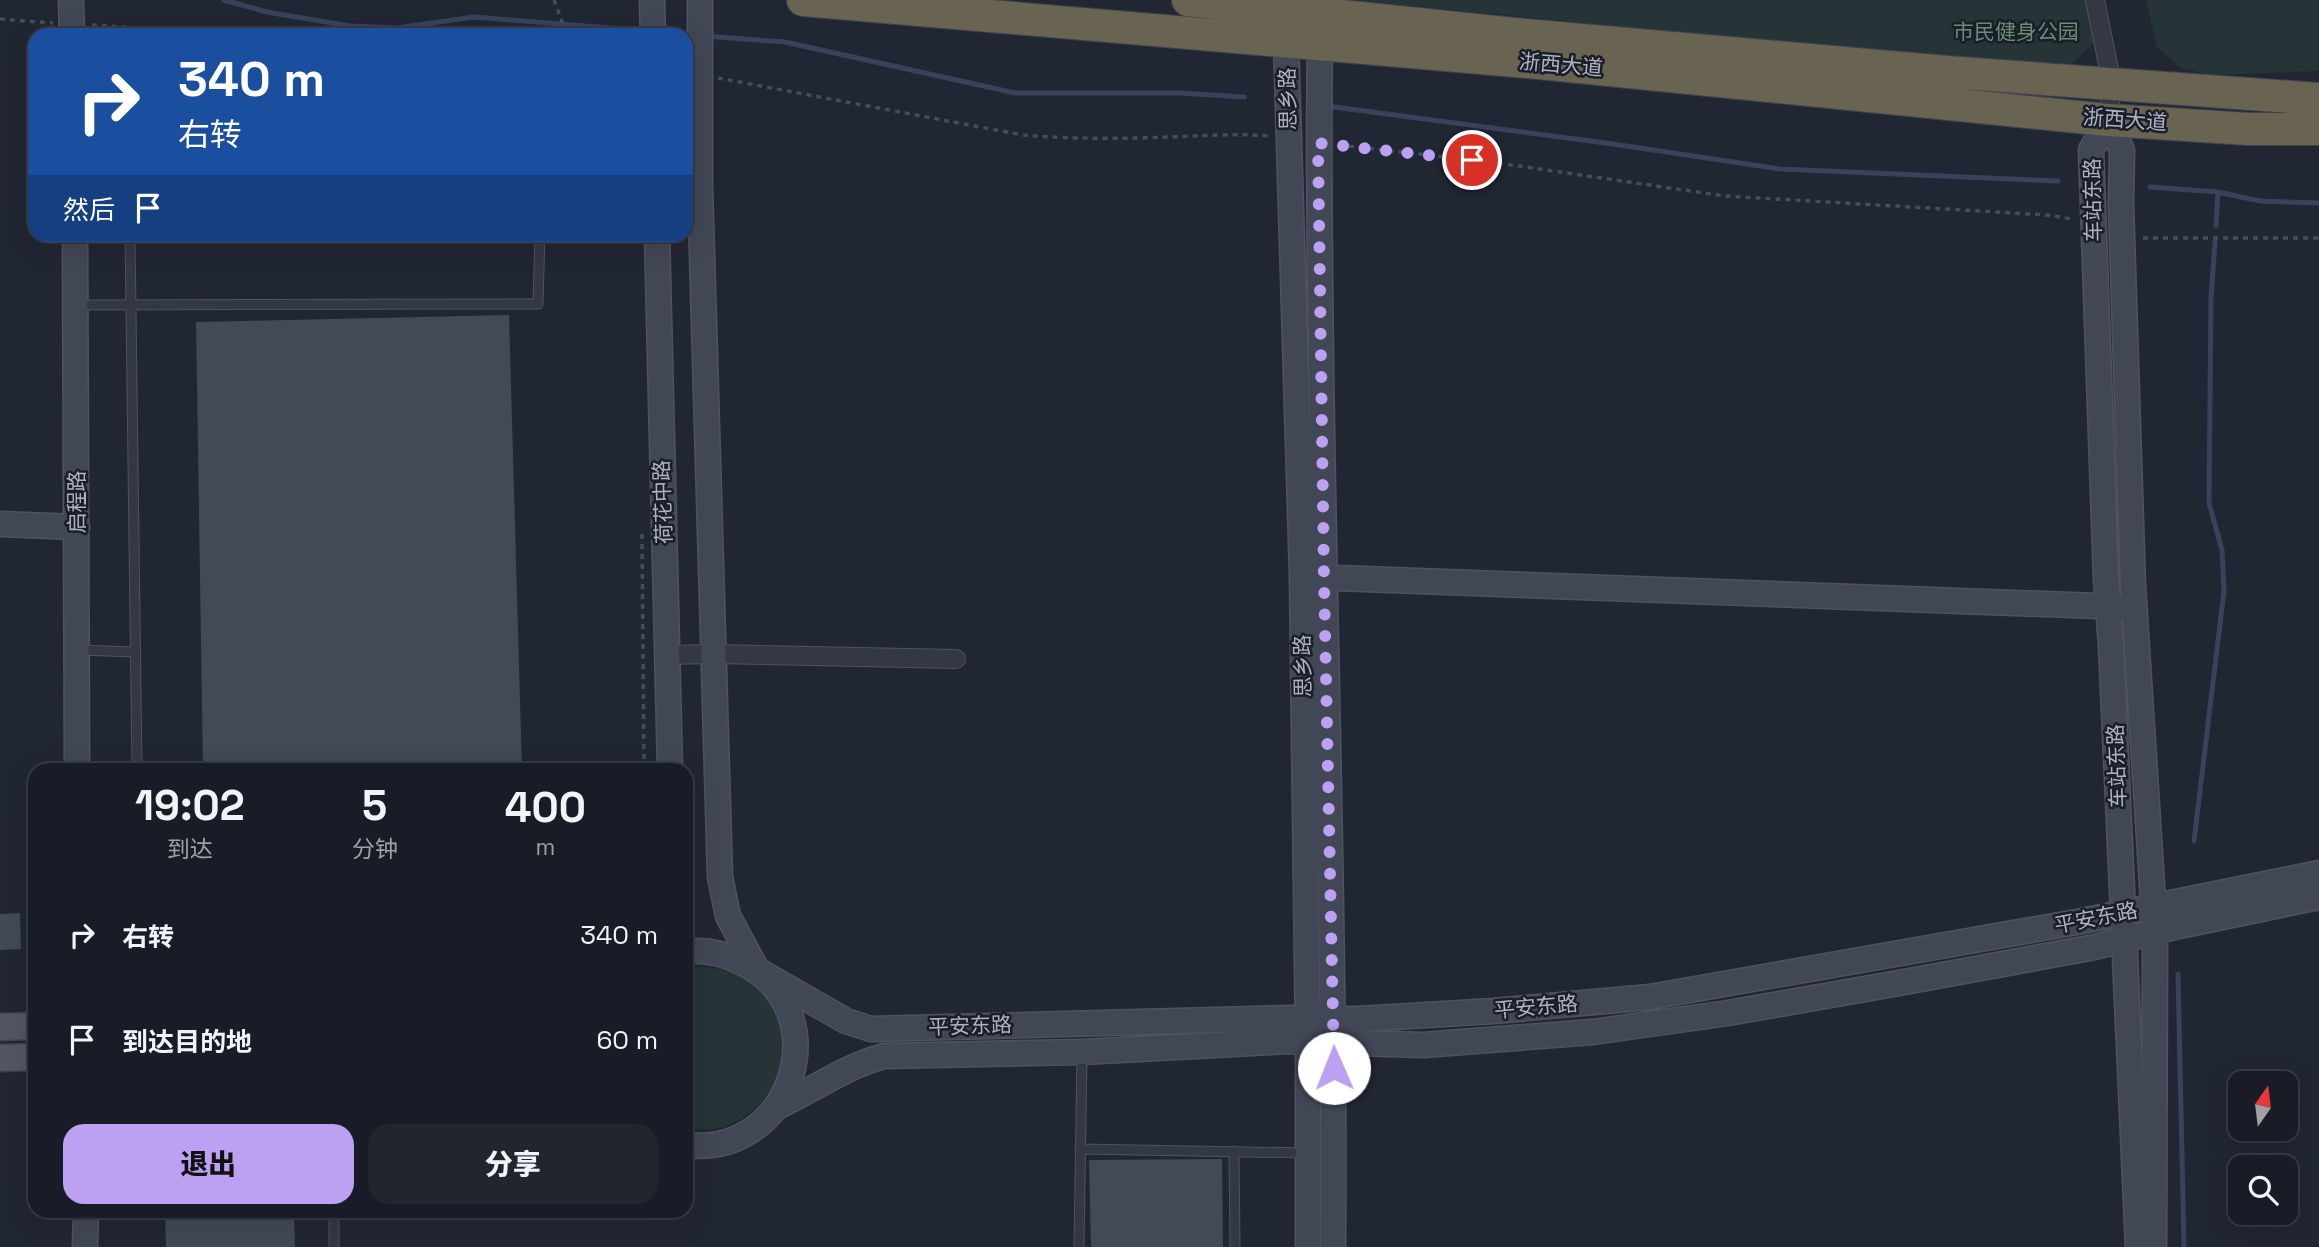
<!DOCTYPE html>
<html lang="zh">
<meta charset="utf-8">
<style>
:root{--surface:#191c26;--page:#22252e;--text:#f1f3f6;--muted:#9fa1a7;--line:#373a43;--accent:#bca0f2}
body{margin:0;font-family:"Space Grotesk","Noto Sans SC",sans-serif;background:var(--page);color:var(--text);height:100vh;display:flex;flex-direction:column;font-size:26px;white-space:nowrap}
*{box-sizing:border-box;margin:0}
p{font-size:23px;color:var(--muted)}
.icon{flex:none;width:38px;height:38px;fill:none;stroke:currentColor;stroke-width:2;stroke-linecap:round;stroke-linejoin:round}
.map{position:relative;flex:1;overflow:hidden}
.details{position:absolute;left:28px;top:763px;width:665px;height:455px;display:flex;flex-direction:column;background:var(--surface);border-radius:21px;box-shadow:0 7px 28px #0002,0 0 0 2px var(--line)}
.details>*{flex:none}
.banner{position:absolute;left:28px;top:28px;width:665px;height:214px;border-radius:21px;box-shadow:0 7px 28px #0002,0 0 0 2px var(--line);background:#1a4fa0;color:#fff;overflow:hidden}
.needle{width:46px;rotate:14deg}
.fabs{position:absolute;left:2228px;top:1071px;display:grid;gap:14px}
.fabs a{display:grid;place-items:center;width:70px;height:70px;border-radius:14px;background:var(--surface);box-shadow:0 7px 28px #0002,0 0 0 2px var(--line);font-size:35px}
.pin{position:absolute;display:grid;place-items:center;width:60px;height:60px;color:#fff;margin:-30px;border:4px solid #fff;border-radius:50%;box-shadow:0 2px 7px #0007}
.me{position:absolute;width:77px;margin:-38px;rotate:359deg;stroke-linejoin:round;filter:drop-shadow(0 0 5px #0008)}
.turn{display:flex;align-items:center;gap:24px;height:147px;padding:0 35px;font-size:32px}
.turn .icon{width:91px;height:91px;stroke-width:2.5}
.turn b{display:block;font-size:49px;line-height:60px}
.then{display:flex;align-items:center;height:66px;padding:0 35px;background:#0003;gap:14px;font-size:26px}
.eta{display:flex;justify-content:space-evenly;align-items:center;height:119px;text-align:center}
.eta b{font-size:42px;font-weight:800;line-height:49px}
.primary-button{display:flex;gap:14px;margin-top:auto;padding:14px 35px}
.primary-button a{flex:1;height:80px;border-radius:21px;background:var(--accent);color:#111;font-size:28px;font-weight:800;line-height:80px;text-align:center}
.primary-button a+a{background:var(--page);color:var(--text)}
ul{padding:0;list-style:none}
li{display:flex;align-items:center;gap:21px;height:105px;padding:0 35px}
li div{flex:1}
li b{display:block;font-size:26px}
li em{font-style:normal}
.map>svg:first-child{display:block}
.green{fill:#263437}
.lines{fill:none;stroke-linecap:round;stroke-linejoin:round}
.stream{stroke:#38425b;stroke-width:5}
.building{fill:#424957}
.lane-casing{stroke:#4e535f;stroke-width:11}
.street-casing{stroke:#4e535f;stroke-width:20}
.secondary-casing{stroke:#4e535f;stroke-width:27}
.primary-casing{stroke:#3d424d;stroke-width:29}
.highway-casing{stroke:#3e434e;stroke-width:34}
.path{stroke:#424f54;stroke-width:3.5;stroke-dasharray:5 5;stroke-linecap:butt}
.lane{stroke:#343844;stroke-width:9}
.street{stroke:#343844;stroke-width:18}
.secondary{stroke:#424756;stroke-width:24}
.primary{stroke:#525764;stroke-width:26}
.highway{stroke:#696352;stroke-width:32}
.route{stroke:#bca0f2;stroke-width:12;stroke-dasharray:0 21.6}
.labels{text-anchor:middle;stroke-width:5;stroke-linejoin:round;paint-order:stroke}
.park-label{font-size:21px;fill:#688e76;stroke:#191e28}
.street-label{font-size:21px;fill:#aeb3c1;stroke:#191e28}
</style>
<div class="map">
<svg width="2319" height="1247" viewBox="0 0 2319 1247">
<rect width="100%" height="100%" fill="#212633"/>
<path class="green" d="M1353 0H2085L2095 42 2069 66H2022Z
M2146 0H2319V71L2210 75 2179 67 2157 47Z
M709 967C717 969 727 970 735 974 803 1005 796 1098 728 1125 716 1130 699 1131 686 1127V968Z"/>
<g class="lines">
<path class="stream" d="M224 0 267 12 350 26 397 28 474 17 647 31
M660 32 692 34
M705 36 785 42 1015 93H1179L1244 97
M1327 106 1613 144 1780 169 2058 181
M2150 187 2218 192 2260 201 2319 203
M2216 226 2218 192
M2194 841 2224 591 2222 550 2209 503 2211 297 2215 242
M2178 974 2184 1247"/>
</g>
<path class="building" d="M509 315 522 770H203L196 322Z
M20 913 21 949 0 950V914Z
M1222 1159 1223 1247H1091L1089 1160Z
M165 1211H294L295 1247H166Z"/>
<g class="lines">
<defs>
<path id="lane" d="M130 234 137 770
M78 305 538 304 540 234
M79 650 135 652
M1080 1149 1306 1153
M1234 1151 1235 1247
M334 1211V1247
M1079 1247 1082 1053"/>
<path id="street" d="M2095 0 2112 84 2108 120
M667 655 714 654 956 659"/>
<path id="secondary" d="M71 0 72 35
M652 0 653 35
M700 0V185L720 877 728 916 757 970 846 1021 871 1029 1291 1018 1359 1019 1494 1011 1650 997 2077 922 2319 873
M1286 42 1302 576 1308 1042V1247
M1320 45C1318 152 1320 258 1321 365 1325 659 1335 953 1333 1247
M2108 120 2091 150 2106 579 2111 645 2138 1247
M2108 120 2122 150 2121 204 2133 586 2155 932 2154 1247
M75 234 77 770
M657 234 670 770
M0 524 77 527
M1310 577 2124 607
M686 952C705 949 725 954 743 963 839 1011 793 1158 686 1145
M777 1107C813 1090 846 1066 884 1056L1082 1052 1290 1041 1423 1045 1593 1032 1728 1013 1899 983 2095 947 2179 926 2319 897
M85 1247 86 1211"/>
<path id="primary" d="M0 1027 35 1026
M0 1058 35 1057"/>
<path id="highway" d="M803 0 1539 63 2108 120 2248 129H2319
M1188 0 1525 35 1947 72 2319 99"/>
</defs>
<use href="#lane" class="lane-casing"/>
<use href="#street" class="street-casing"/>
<use href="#secondary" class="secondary-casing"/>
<use href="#primary" class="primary-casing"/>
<use href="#highway" class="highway-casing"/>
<path class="path" d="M554 0 567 35
M0 19 53 23
M92 25 183 31 197 35
M718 78 1023 135C1072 139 1121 139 1170 137 1203 136 1236 133 1269 136
M1339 145 1498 163 1725 196 2047 215 2072 219
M2143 238H2319
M642 534 644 770"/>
<use href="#lane" class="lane"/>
<use href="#street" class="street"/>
<use href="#secondary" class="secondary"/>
<use href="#primary" class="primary"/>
<use href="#highway" class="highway"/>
</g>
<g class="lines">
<path class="route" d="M1334 1068 1324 579 1318 143 1472 160"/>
</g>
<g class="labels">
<g class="park-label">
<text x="2016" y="39">市民健身公园</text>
</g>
<g class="street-label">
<text transform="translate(1561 65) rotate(5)" y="7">浙西大道</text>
<text transform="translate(1288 99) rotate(-91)" y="7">思乡路</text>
<text transform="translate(2125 120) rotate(4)" y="7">浙西大道</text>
<text transform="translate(2093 200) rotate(-91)" y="7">车站东路</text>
<text transform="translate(77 502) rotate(-90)" y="7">启程路</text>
<text transform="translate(663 502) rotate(-92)" y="7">荷花中路</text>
<text transform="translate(1303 666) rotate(-91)" y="7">思乡路</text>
<text transform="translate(2117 766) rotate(-92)" y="7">车站东路</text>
<text transform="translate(2096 918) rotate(-11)" y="7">平安东路</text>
<text transform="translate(1536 1007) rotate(-5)" y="7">平安东路</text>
<text transform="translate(970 1026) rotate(-2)" y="7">平安东路</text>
</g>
</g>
</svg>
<div class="fabs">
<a><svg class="needle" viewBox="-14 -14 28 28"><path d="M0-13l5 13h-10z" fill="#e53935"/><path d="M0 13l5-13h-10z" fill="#9fa1a7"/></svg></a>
<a><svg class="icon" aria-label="search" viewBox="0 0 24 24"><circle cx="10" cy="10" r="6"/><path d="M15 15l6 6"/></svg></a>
</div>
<div class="pin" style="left:1472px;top:160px;background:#d93025"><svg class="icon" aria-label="arrive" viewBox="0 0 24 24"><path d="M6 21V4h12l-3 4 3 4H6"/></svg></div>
<svg class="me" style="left:1334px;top:1068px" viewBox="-20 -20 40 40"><circle r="19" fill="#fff"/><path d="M0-13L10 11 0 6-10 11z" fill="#bca0f2"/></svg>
<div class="banner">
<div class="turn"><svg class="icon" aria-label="right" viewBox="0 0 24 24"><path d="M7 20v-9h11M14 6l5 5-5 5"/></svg><div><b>340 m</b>右转</div></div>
<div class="then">然后<svg class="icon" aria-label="arrive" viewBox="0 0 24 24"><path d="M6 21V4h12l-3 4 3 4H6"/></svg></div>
</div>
<section class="details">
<div class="eta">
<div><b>19:02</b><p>到达</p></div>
<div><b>5</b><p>分钟</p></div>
<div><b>400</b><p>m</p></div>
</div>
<ul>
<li><svg class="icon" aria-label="right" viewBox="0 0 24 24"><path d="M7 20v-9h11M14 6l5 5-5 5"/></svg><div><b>右转</b></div><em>340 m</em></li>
<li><svg class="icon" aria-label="arrive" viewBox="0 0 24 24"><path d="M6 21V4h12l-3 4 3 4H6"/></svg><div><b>到达目的地</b></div><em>60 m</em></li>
</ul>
<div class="primary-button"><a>退出</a><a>分享</a></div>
</section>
</div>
